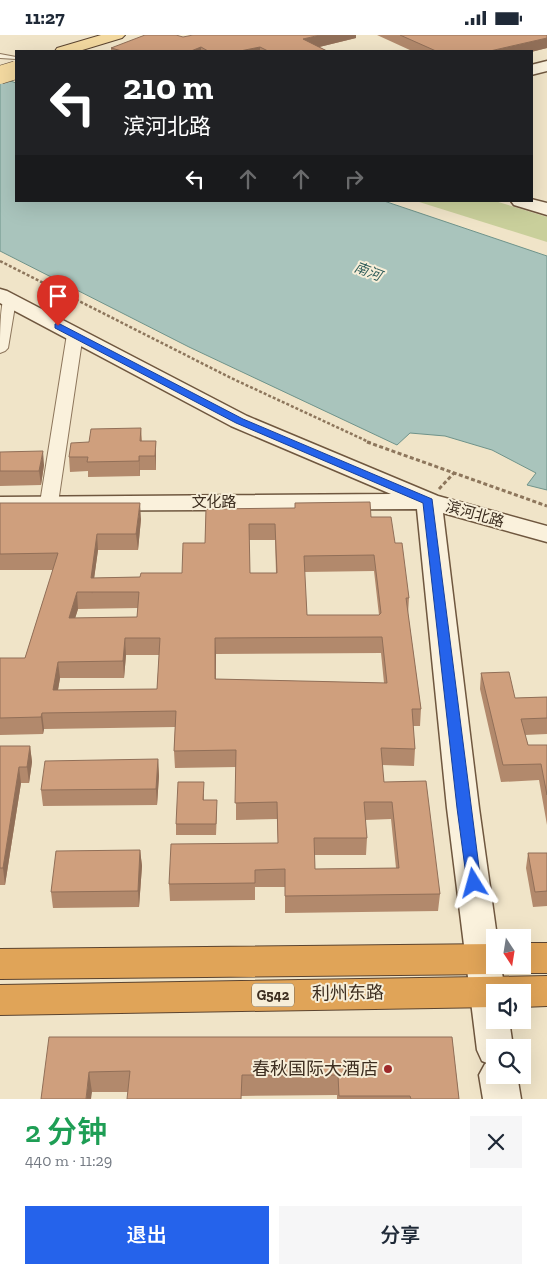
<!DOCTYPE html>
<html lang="zh">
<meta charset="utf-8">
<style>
:root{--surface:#fff;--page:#f6f6f7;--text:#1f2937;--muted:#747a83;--accent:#2563eb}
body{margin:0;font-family:"Zilla Slab","Noto Sans SC",serif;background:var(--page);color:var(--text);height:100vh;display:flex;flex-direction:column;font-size:19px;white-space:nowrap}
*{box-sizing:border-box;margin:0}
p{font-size:16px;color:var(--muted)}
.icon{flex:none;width:28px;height:28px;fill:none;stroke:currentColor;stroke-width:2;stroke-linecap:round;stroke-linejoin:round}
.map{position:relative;height:1064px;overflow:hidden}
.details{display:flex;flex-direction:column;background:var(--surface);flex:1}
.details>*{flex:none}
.guide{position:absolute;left:15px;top:15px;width:518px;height:152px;border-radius:0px;box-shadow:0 5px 20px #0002;background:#202124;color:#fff;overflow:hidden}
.needle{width:32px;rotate:168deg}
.controls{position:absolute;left:486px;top:894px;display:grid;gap:10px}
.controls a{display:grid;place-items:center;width:45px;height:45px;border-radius:0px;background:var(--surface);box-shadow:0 5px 20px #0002;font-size:25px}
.pin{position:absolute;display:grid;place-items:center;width:42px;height:42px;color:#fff;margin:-51px -21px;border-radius:50% 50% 50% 0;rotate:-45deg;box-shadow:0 0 5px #0007}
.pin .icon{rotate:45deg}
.me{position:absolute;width:55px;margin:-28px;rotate:352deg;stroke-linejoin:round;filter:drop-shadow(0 0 4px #0008)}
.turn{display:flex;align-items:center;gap:18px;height:105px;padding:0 25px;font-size:22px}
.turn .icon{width:65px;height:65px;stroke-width:2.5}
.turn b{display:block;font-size:35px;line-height:42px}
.lanes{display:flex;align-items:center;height:48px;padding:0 25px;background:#0003;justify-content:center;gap:25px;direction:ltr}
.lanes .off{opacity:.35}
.round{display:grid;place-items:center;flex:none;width:52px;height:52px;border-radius:0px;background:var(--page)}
.overview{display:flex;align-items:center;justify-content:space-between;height:85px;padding:0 25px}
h1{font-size:30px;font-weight:600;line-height:38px;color:#1e9e55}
.cta{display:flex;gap:10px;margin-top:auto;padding:10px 25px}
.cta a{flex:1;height:58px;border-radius:0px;background:var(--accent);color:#fff;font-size:20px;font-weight:600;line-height:58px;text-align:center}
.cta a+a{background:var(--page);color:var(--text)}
.status{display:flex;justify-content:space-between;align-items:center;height:35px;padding:0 25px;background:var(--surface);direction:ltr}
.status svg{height:14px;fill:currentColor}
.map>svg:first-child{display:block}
.green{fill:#c9cf9b}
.water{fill:#a9c4bc;stroke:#6f938a}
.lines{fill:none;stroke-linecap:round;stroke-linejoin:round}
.lane-casing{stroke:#8d765c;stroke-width:2}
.street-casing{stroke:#8d765c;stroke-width:2}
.secondary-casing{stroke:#6f573f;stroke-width:3}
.primary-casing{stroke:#5b4430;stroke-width:2}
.highway-casing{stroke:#5b4430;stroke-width:2}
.path-far1{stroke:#8d765c;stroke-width:2.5;stroke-dasharray:3 2;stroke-linecap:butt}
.path{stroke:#8d765c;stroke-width:3;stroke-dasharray:4 2.5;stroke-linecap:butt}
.lane{fill:#faf1dc;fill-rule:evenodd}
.street{fill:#faf1dc;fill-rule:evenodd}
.secondary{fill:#faf1dc;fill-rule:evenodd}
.primary{fill:#f3d9a0;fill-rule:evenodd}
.highway{fill:#e0a458;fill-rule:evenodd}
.primary-bridge-casing{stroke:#5b4430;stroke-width:19;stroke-linecap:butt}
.primary-bridge{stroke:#f3d9a0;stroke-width:18}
.wall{fill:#b2896c;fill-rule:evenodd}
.shaded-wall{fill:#916f58}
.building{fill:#cf9f7d;stroke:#916f58;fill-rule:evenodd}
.route{fill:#2563eb;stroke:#184099}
.poi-dot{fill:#9e2a2b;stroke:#f7eed8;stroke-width:2}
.labels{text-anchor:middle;stroke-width:4;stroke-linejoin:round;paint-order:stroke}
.far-water-label{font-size:14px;font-style:italic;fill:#2f5d5a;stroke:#f7eed8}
.shield{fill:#f7eed8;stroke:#756857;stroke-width:1}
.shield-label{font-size:14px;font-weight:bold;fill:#3d2e20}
.street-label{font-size:15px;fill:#3d2e20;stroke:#f7eed8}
.near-street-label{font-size:18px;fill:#3d2e20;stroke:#f7eed8}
.near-poi-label{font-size:18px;fill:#3d2e20;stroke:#f7eed8;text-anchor:end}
</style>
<div class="status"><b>11:27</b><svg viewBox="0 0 49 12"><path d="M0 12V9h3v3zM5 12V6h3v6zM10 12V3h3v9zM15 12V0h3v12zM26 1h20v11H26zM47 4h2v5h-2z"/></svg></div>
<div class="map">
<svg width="547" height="1064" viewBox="0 0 547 1064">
<rect width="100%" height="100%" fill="#f0e4c8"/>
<path class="green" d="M416 166H495L547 182V207Z"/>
<path class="water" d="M0 42 16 48V166H384L547 221V455L527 450 536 438 492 415 445 401 410 398 397 410 189 312 0 216Z"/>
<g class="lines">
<defs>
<path id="lane" d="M0 19 16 22V24L0 23Z"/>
<path id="street" d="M9 261 14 262 16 265 8 313 5 316 0 318C0 303 0 274 4 262Z
M75 294 80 296 83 299 58 468 55 472 49 473 43 472 40 468 67 299 70 296Z"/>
<path id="secondary" d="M547 26V36L531 40V30Z
M531 164 547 168V180L514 170 511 166H531Z
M0 254 7 256 247 381 438 461 547 491V507L443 478 479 773 497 902H495V930H501L505 958H495V985H509L513 1012H495V1040H517L521 1064H483L479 1040 485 1029 487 1028 482 1026 477 1015 447 773 417 474 0 476V462L391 459 231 391 0 268Z"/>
<path id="primary" d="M101 0H125L122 3 79 16H55L57 13Z"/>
<path id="highway" d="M522 908H547V938H522L509 933 495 939 0 944V914L495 909V930H522Z
M547 941V971L522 972V958H495V972L0 980V950Z"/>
</defs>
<use href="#lane" class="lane-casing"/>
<use href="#street" class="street-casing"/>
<use href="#secondary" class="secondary-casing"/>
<use href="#primary" class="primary-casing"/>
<use href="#highway" class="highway-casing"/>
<path class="path-far1" d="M0 226 231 343 371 408"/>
<path class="path" d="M367 407 547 471
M439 454 454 438"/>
<use href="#lane" class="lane"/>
<use href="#street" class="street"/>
<use href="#secondary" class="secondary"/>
<use href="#primary" class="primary"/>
<use href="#highway" class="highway"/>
<defs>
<path id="primary-bridge" d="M0 40 16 35"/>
</defs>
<use href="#primary-bridge" class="primary-bridge-casing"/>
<use href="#primary-bridge" class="primary-bridge"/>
</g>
<path class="wall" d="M377 0H547V13L531 17V16H412Z
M183 2 356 3 319 12 327 16H111V13Z
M141 393 142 406H156V435H140V441L88 442V436L70 437 69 422 89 407Z
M0 417 44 430 41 450 0 451Z
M0 468 141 484 138 515H98L94 543 140 542 182 538 205 508 206 474 371 482 395 508 409 563 408 579 421 674 420 691H413L415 714 414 731 382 730 384 747 440 859 438 876 285 878V852H255V865L170 866 169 849 278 808 277 784 236 785V732L175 733 174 716 175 692 44 694 43 699 0 700V623H25L53 535H0ZM249 505H275L276 538H250ZM374 536 379 580H307L304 537ZM138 573 137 582 75 583 78 574ZM381 618 384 648 216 644V619ZM126 620H159L157 654 58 655 60 643H124ZM391 784 396 833 315 834 314 820H366L367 803 365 785Z
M481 638 515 663 547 662V699L525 700 528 710H547V790L539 745 501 747 480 654Z
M0 711H30L32 727 29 748H21L5 850H0Z
M158 724 159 741 157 770 43 771 41 755Z
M204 758V765L217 777 216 800H176V789Z
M140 815 142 831 139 872 53 873 51 857Z
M528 818H547V871L533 872 526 833Z
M49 1002H452L459 1064H337V1060L242 1061 128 1057H92Z"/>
<path class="shaded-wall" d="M320 0H356V3L303 16V4Z
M547 3V13L531 17V16H490Z
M201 12V16H191Z
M260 12V16H240Z
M156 406V435L155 421Z
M43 416 44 430 41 450 39 436Z
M139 421 140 435V441L139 426Z
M140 468 141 484 138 515 136 499Z
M97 499 98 515 92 559 91 543Z
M77 557 78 574 70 600 69 583Z
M125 603 126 620 124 643 123 626Z
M215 603 216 619 215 661Z
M58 627 60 643 55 672 53 655Z
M42 678 44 694 43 699 41 682Z
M30 711 32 727 29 748 27 732Z
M158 724 159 741 157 770 156 754Z
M19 732 21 748 5 850 3 833Z
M140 815 142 831 139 872 138 856Z
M89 1037 92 1057 91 1064H86Z"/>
<path class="building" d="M145 0H176L183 2 193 0H320L303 4 327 16H268L260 12 240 16H208L201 12 191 16H122L111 13Z
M400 0H547V3L490 16H436Z
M141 393 140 406H156L155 421H139V426L87 427 88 422H69L71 408 89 407 91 394Z
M43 416 39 436H0V417Z
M370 467 371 482H391L395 508H402L409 563H406L421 674H412L415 714 381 713 384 747 426 746 440 859 285 861V834L255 835V848L169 849 171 809 278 808 277 767 235 768 236 715 174 716 176 676 42 678 41 682 0 683V623H25L58 518 0 519V468H140L136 499H97L91 543 140 542 141 538H182L183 508H205L206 474 295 473V468ZM249 489H275L277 538H250ZM374 520 381 578 379 580H307L304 521ZM77 557H139L137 582 69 583ZM382 602 387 648 215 644V603ZM125 603H160L157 654 53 655 58 627 123 626ZM364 767H392L399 833 315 834 314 803H367Z
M509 637 515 663 547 662V683L521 684 528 710H547V760L541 729 503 730 481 638Z
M0 711H30L27 732H19L3 833H0Z
M158 724 156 754 41 755 45 726Z
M178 747H204L203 765H217L216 789H176Z
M140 815 138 856 51 857 56 816Z
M528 818H547V856L535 857Z
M49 1002H452L459 1064H411L410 1061H339L338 1040H242L241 1064H127L130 1036 89 1037 86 1064H41Z"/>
<path class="route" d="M58 288 243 384 432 464 481 848 479 852 474 854 469 852 467 848 457 773 423 468 236 388 55 293V289Z"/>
<circle class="poi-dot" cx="388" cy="1034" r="5"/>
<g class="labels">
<g class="far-water-label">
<text transform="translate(368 236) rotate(21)" y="5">南河</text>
</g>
<rect class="shield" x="252" y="948.5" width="42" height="23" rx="4"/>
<g class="shield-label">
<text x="273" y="965">G542</text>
</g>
<g class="street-label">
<text x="214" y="472">文化路</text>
<text transform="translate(475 479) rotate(16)" y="5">滨河北路</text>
</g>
<g class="near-street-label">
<text transform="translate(348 958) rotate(-1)" y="6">利州东路</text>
</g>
<g class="near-poi-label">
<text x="378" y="1040">春秋国际大酒店</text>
</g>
</g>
</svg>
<div class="controls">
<a><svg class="needle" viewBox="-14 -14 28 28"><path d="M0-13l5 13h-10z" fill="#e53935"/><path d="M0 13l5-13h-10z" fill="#747a83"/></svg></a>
<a><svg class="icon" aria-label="sound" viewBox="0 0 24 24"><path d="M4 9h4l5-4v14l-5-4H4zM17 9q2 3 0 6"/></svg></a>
<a><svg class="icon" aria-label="search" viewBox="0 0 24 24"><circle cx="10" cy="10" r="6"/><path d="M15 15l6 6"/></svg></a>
</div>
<div class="pin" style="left:58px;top:291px;background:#d93025"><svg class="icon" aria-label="arrive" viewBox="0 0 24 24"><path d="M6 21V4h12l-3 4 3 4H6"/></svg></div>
<svg class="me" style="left:474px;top:848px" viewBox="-20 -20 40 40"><path d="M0-17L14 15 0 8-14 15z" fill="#2563eb" stroke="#fff" stroke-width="4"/></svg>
<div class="guide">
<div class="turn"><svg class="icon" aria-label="left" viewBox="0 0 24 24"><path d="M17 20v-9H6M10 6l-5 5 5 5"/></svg><div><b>210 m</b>滨河北路</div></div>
<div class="lanes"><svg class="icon" aria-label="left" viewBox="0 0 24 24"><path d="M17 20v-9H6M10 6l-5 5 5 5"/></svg><svg class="icon off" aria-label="ahead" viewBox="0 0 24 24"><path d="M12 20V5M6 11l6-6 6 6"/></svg><svg class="icon off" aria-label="ahead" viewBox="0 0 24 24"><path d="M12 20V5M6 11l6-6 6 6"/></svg><svg class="icon off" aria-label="right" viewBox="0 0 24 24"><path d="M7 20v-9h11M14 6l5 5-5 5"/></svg></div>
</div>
</div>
<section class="details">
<div class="overview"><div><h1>2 分钟</h1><p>440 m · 11:29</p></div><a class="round"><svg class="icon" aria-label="close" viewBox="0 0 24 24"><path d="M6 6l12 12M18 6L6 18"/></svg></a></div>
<div class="cta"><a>退出</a><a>分享</a></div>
</section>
